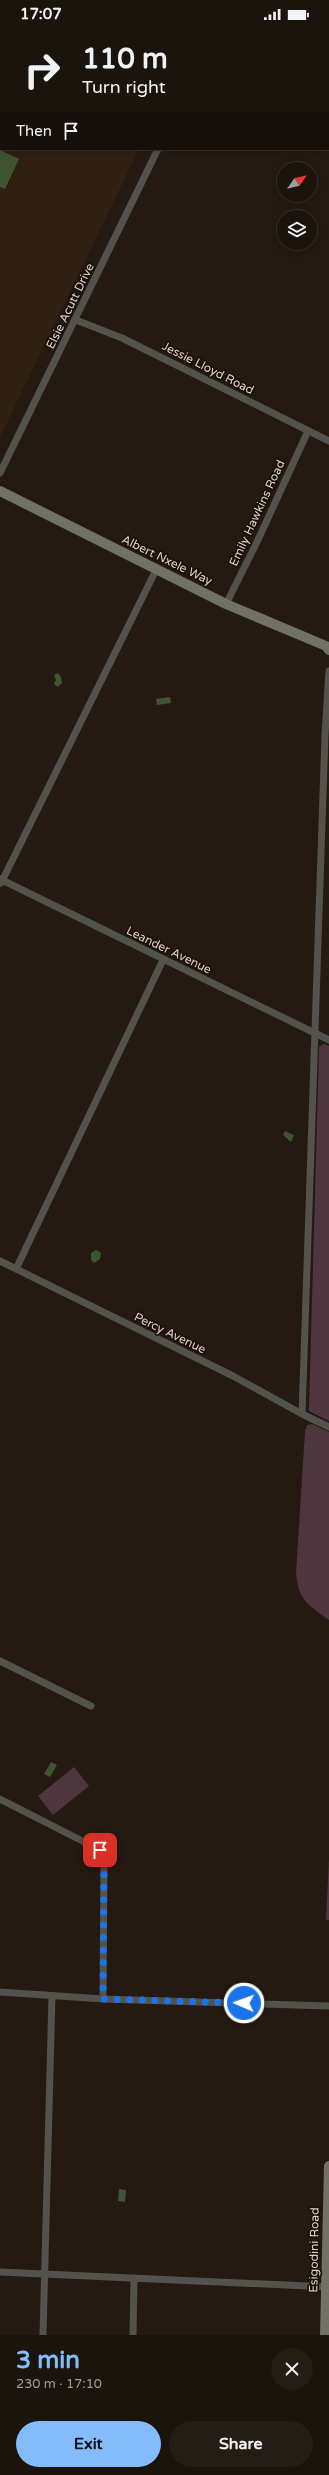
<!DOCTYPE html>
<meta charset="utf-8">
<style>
:root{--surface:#1b140d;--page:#241d16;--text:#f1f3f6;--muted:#a09e9d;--line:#39332e;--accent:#84bcfb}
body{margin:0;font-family:"Varela Round",sans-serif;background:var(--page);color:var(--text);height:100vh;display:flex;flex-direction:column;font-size:15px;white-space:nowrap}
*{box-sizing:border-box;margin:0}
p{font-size:13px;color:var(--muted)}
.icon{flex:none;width:22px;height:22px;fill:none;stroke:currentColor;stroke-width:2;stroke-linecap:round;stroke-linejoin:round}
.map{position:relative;height:2307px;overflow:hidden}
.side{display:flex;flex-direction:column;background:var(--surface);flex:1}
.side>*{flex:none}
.guide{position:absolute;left:0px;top:0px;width:329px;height:122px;box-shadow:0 2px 10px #0003,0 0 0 1px var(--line);background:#1b140d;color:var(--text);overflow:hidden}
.needle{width:26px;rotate:56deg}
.fabs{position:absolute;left:277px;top:134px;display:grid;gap:8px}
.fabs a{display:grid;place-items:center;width:40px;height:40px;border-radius:50%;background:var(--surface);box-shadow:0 2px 10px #0003,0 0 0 1px var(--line);font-size:20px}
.pin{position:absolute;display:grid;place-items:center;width:34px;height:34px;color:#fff;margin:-17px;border-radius:8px;box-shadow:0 2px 6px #0006}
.me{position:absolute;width:44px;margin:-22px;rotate:272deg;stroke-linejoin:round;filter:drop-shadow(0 0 3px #0008)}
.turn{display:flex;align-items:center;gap:14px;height:84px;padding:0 16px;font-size:18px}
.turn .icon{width:52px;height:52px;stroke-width:2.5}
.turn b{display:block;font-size:28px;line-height:34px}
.then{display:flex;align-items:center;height:38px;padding:0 16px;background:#0003;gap:8px;font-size:15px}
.round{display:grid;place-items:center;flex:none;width:42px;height:42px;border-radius:21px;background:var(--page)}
.head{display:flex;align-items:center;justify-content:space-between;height:68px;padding:0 16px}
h1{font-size:24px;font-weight:700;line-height:30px;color:var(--accent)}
.action{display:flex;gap:8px;margin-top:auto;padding:8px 16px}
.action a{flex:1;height:46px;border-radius:24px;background:var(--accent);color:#111;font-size:16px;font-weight:700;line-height:46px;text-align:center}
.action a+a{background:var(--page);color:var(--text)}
.status{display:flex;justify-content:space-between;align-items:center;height:28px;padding:0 20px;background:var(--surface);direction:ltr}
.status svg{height:11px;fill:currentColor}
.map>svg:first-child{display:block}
.built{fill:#2f2012}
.green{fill:#4e353e}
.water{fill:#3f5531}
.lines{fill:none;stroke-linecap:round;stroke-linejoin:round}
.street{stroke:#53524c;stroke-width:7}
.secondary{stroke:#727166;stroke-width:10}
.route{stroke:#1a73e8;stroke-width:7;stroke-dasharray:0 12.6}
.labels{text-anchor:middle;stroke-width:3.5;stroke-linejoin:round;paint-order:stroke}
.street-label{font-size:12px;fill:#dbd4cd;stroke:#1b1108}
</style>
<div class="status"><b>17:07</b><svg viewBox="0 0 49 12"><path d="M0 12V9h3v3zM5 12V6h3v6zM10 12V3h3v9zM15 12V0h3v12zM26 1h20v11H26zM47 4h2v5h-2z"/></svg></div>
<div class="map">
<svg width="329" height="2307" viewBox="0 0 329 2307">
<rect width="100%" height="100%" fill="#241a11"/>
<path class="built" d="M0 0 110 1H1V121H139L0 409Z
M153 0H222L221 1Z"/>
<path class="green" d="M324 1016 329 1018V1393L309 1383 319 1019Z
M312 1396 329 1404V1592C308 1577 299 1573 296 1546L305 1403 307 1397Z
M74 1739 89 1758 53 1787 38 1768Z
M329 1830V1892H326Z"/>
<path class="water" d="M0 122 19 131 5 161 0 159Z
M58 645 61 649 62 655 58 659 54 656 56 652 54 647Z
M170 669 171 675 157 677 156 671Z
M285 1103 294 1107 291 1114 283 1107Z
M96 1222 101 1225 100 1231 94 1235 91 1232V1225Z
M51 1734 57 1737 50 1749 44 1746Z
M119 2161 126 2162 125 2174 118 2173Z"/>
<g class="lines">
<path class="street" d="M148 0 150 1
M264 0 266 1
M223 1 224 0
M328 31 329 32
M76 292 122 310 329 413
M0 445 158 121
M226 576 257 514 308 403
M0 851 329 1012
M1 855 156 542
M0 1233 233 1348 302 1386 329 1399
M16 1241 163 932
M302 1386 325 707 329 643
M0 1633 91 1678
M0 1771 100 1822 104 1834 103 1971
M0 1964 103 1971 329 1978
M0 2244 329 2259
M43 2307 52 1968
M133 2307 134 2250"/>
<path class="secondary" d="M0 463 226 576 326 618 329 622
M325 2307 329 2138"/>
</g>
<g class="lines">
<path class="route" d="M100 1822 104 1834 103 1971 244 1975"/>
</g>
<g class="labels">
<g class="street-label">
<text transform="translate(70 278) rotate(-64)" y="4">Elsie Acutt Drive</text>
<text transform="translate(208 340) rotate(27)" y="4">Jessie Lloyd Road</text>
<text transform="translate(257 485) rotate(-65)" y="4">Emily Hawkins Road</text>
<text transform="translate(167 532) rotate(26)" y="4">Albert Nxele Way</text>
<text transform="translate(169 922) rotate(26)" y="4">Leander Avenue</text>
<text transform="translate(170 1305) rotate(26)" y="4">Percy Avenue</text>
<text transform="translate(314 2222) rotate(-89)" y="4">Esigodini Road</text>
</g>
</g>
</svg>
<div class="fabs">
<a><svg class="needle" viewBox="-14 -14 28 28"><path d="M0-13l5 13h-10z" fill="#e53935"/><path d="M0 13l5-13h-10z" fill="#a09e9d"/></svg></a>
<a><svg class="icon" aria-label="layers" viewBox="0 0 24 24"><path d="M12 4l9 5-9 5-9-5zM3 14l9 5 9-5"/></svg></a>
</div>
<div class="pin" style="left:100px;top:1822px;background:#d93025"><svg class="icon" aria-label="arrive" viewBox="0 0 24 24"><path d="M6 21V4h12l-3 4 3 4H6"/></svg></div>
<svg class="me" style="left:244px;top:1975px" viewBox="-20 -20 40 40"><circle r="17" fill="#1a73e8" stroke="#fff" stroke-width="3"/><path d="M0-11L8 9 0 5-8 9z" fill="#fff"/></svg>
<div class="guide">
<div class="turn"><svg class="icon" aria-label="right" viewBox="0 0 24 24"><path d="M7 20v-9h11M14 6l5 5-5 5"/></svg><div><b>110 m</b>Turn right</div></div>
<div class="then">Then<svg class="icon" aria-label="arrive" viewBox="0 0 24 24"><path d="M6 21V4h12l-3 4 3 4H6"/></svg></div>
</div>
</div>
<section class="side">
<div class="head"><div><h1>3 min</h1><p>230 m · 17:10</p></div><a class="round"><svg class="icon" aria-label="close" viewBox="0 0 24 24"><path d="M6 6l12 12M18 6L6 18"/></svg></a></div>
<div class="action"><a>Exit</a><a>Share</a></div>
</section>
